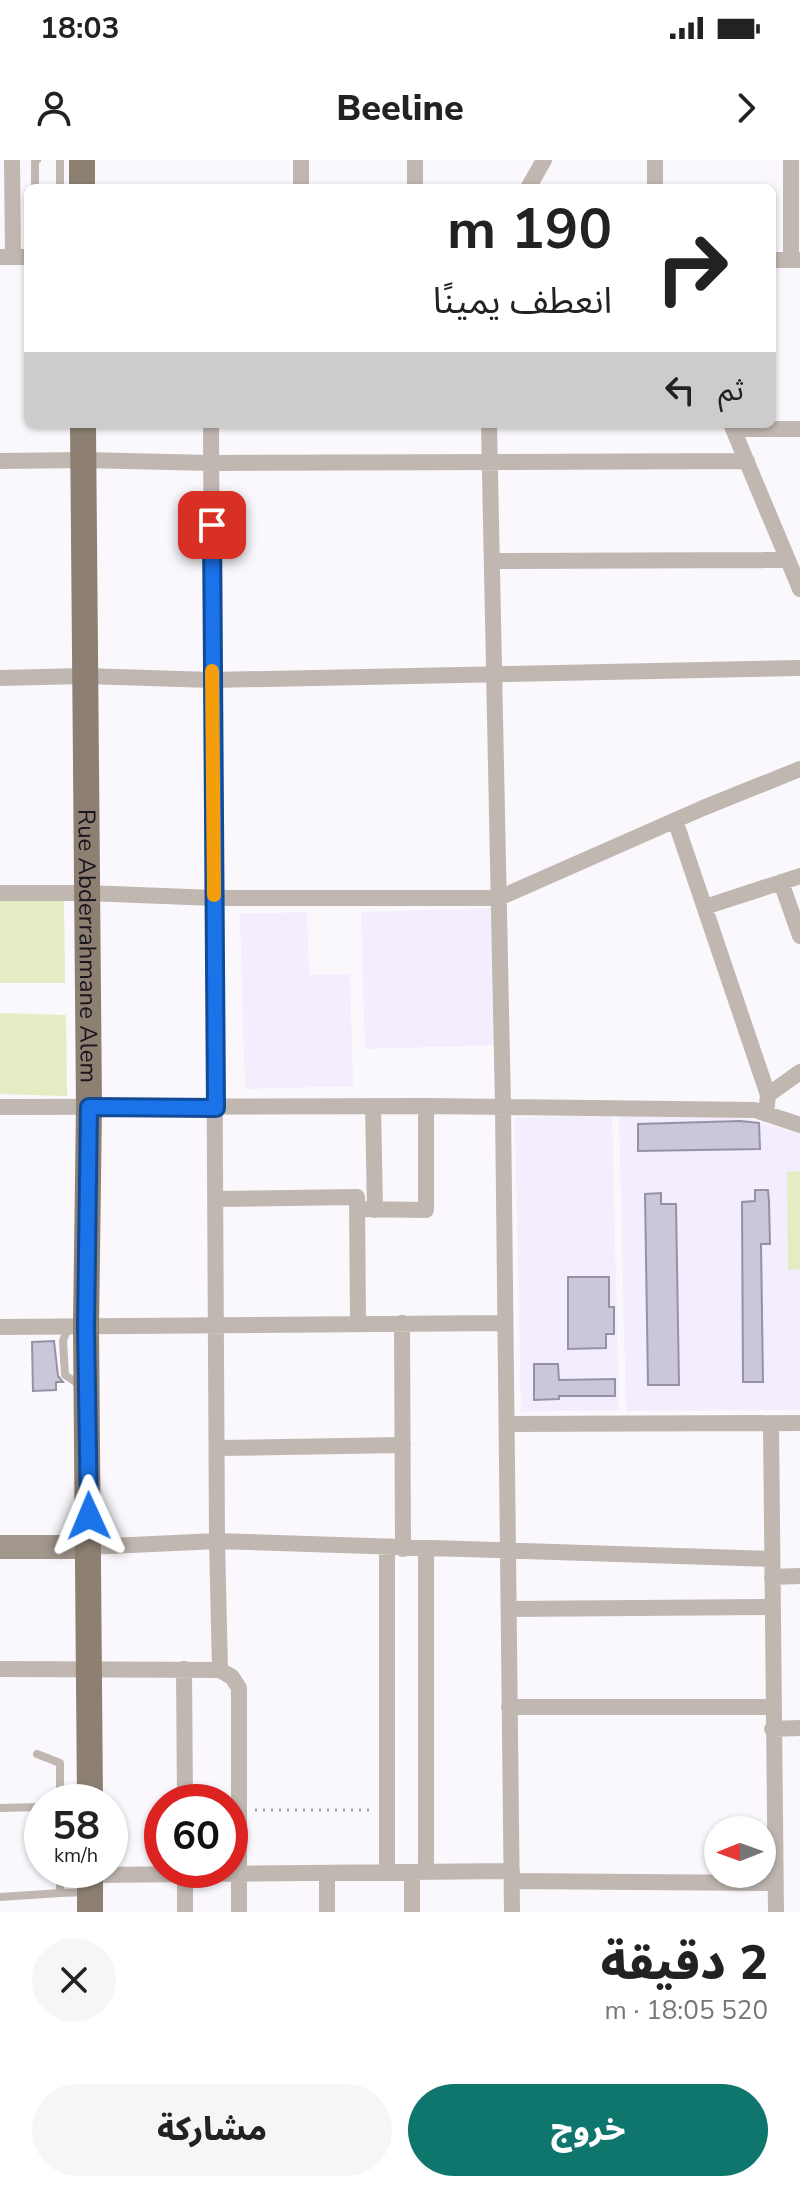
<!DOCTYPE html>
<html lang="ar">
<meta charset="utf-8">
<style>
:root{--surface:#fff;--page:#f6f6f6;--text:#222;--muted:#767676;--accent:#0f766e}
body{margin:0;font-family:"Nunito Sans","Noto Sans Arabic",sans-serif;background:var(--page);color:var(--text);direction:rtl;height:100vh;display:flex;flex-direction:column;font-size:30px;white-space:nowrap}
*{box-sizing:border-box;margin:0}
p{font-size:26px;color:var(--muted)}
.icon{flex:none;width:44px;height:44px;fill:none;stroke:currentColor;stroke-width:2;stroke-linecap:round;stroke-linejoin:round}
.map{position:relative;height:1752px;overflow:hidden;direction:ltr}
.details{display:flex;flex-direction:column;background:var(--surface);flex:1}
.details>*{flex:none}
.hud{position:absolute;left:24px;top:24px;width:752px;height:244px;border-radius:12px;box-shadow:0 2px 6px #0004;direction:rtl;background:#fff;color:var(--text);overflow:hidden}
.needle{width:52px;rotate:269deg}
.tools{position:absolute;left:704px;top:1656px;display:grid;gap:16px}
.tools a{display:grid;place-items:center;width:72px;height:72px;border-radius:50%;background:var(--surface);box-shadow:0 2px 6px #0004;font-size:40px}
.speed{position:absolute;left:24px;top:1624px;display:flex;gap:16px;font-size:40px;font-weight:700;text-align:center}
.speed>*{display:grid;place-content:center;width:104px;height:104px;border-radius:50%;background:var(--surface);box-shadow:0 2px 6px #0004;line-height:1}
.speed small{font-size:20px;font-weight:400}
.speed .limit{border:12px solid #d22;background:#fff;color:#111}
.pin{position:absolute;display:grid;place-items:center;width:68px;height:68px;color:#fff;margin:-34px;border-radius:16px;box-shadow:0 4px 12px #0006}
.me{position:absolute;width:88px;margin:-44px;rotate:359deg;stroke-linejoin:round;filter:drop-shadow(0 0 6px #0008)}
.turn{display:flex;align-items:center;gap:28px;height:168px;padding:0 32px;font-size:36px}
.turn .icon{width:104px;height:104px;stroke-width:2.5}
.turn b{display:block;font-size:56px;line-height:68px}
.then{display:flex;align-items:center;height:76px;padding:0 32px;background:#0003;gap:16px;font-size:30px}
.round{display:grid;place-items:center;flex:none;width:84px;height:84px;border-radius:42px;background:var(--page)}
.headline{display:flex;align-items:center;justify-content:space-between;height:136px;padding:0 32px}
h1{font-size:48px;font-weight:800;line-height:60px}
.action{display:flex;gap:16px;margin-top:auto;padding:16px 32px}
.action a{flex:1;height:92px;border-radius:48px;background:var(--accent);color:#fff;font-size:32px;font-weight:800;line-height:92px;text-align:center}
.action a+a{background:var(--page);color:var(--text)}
.status{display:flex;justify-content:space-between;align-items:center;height:56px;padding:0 40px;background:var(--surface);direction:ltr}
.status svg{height:22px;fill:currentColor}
header{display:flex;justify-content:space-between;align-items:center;height:104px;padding:0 32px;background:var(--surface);font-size:36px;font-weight:800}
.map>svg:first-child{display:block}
.built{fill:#f3edfe}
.green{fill:#e5ebc2}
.building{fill:#cbc7db;stroke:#9691a5;stroke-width:2}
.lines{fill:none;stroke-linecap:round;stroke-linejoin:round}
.path{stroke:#a4a1a8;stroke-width:3;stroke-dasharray:2 6;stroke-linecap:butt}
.lane{stroke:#bfb7b0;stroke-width:8}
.street{stroke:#bfb7b0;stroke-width:16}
.secondary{stroke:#a2978d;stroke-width:24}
.primary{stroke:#8d8073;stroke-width:26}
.route-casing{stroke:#114b97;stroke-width:20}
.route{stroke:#1a73e8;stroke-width:14}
.slow{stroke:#f59e0b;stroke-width:14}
.labels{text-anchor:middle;stroke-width:7;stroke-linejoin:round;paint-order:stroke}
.street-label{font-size:24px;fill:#18151d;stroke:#fff}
</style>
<div class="status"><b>18:03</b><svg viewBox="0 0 49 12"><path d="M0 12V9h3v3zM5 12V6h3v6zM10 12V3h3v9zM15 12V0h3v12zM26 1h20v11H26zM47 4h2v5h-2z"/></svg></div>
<header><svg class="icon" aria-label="forward" viewBox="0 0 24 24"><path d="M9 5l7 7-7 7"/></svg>Beeline<svg class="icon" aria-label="person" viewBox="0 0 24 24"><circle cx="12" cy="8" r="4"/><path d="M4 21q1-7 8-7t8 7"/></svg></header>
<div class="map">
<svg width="800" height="1752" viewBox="0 0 800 1752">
<rect width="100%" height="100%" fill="#faf8fd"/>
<path class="built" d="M493 748 498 885 365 889 361 752Z
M307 752 309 815 350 814 353 926 245 929 240 754Z
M612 955 619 1250 521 1252 515 958Z
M619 956 739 957 800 973V1250L626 1251Z"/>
<path class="green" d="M0 738H64L65 823H0Z
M0 853 66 855 67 936 0 934Z
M800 1011V1109L788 1110 787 1012Z"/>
<path class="building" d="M740 961 759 963 760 989 638 991V964Z
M755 1030H768L769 1041 770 1084H761L763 1222H743L742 1042 755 1041Z
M661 1033V1044H676L679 1225H648L645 1034Z
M568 1117H609V1147H614V1174H606V1188L568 1189Z
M54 1181 58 1216 63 1222H56V1230L33 1231 32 1182Z
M534 1204H558L559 1220 615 1219V1236H559V1239L534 1240Z"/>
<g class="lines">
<path class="path" d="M255 1650H371"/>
<path class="lane" d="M60 0V28
M35 28V2L37 0
M68 1167 63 1181 65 1215 80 1225
M37 1594 60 1603V1642
M0 1648 42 1647
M60 1733 88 1732
M0 1737 60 1733V1710"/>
<path class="street" d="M12 0 13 97
M301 0V28
M655 0V28
M415 28V0
M528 28 544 0
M0 97H28
M772 100H798
M791 100V0
M211 264 217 1381 220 1510
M489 264 503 947 512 1752
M731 264 800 429
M733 269H800
M0 301 83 300 211 303 747 301
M492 401 788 400
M0 518 84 516 212 520 800 508
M675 660 768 935 766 954
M781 722 800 776
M0 733H87L214 738H499L703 648 800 609
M705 747 800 716
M768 935 800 912
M373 946 375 1050
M0 947 426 946 755 950 800 965
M216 1039 357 1037 358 1164
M357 1049 426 1050V946
M402 1163 403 1389
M0 1167 505 1163
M507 1264 800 1263
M771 1265 776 1752
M218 1288 403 1285
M89 1387 217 1381 772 1399
M426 1389V1712
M772 1417 800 1416
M509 1449 772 1447
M0 1509 220 1510 232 1517 239 1528V1752
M184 1509 185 1642
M509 1547H772
M772 1569 800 1568
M185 1710V1752
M387 1712V1389
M412 1712V1752
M327 1713V1752
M90 1715 512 1711
M512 1721 774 1723"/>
<path class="secondary" d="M0 1387H89"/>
<g class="primary">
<path d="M82 0V28"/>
<path id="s1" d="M83 264 89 947 86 1167 90 1642"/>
<path d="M90 1710V1752"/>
</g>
</g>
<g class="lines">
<defs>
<path id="route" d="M89 1356 86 1167 89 947 216 948 212 365"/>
</defs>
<use href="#route" class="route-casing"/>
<use href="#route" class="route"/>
<path class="slow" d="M212 511 214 735"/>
</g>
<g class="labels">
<g class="street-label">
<text dy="8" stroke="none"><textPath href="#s1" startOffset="522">Rue Abderrahmane Alem</textPath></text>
</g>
</g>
</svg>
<div class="tools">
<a><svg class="needle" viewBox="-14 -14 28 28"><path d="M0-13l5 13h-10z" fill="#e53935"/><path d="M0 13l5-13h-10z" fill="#767676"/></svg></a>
</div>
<div class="speed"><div>58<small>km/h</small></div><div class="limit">60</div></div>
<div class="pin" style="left:212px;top:365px;background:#d93025"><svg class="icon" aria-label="arrive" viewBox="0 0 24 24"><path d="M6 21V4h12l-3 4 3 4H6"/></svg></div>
<svg class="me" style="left:89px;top:1356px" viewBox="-20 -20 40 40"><path d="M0-17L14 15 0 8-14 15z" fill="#1a73e8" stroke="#fff" stroke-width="4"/></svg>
<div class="hud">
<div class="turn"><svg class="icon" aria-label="right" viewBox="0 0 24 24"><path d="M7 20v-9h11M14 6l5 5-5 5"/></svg><div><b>190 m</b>انعطف يمينًا</div></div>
<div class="then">ثم<svg class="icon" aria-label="left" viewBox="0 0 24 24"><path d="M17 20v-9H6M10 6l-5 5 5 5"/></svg></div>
</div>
</div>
<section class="details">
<div class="headline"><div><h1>2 دقيقة</h1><p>520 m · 18:05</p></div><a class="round"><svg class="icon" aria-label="close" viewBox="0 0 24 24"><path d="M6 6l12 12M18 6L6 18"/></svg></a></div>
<div class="action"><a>خروج</a><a>مشاركة</a></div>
</section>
